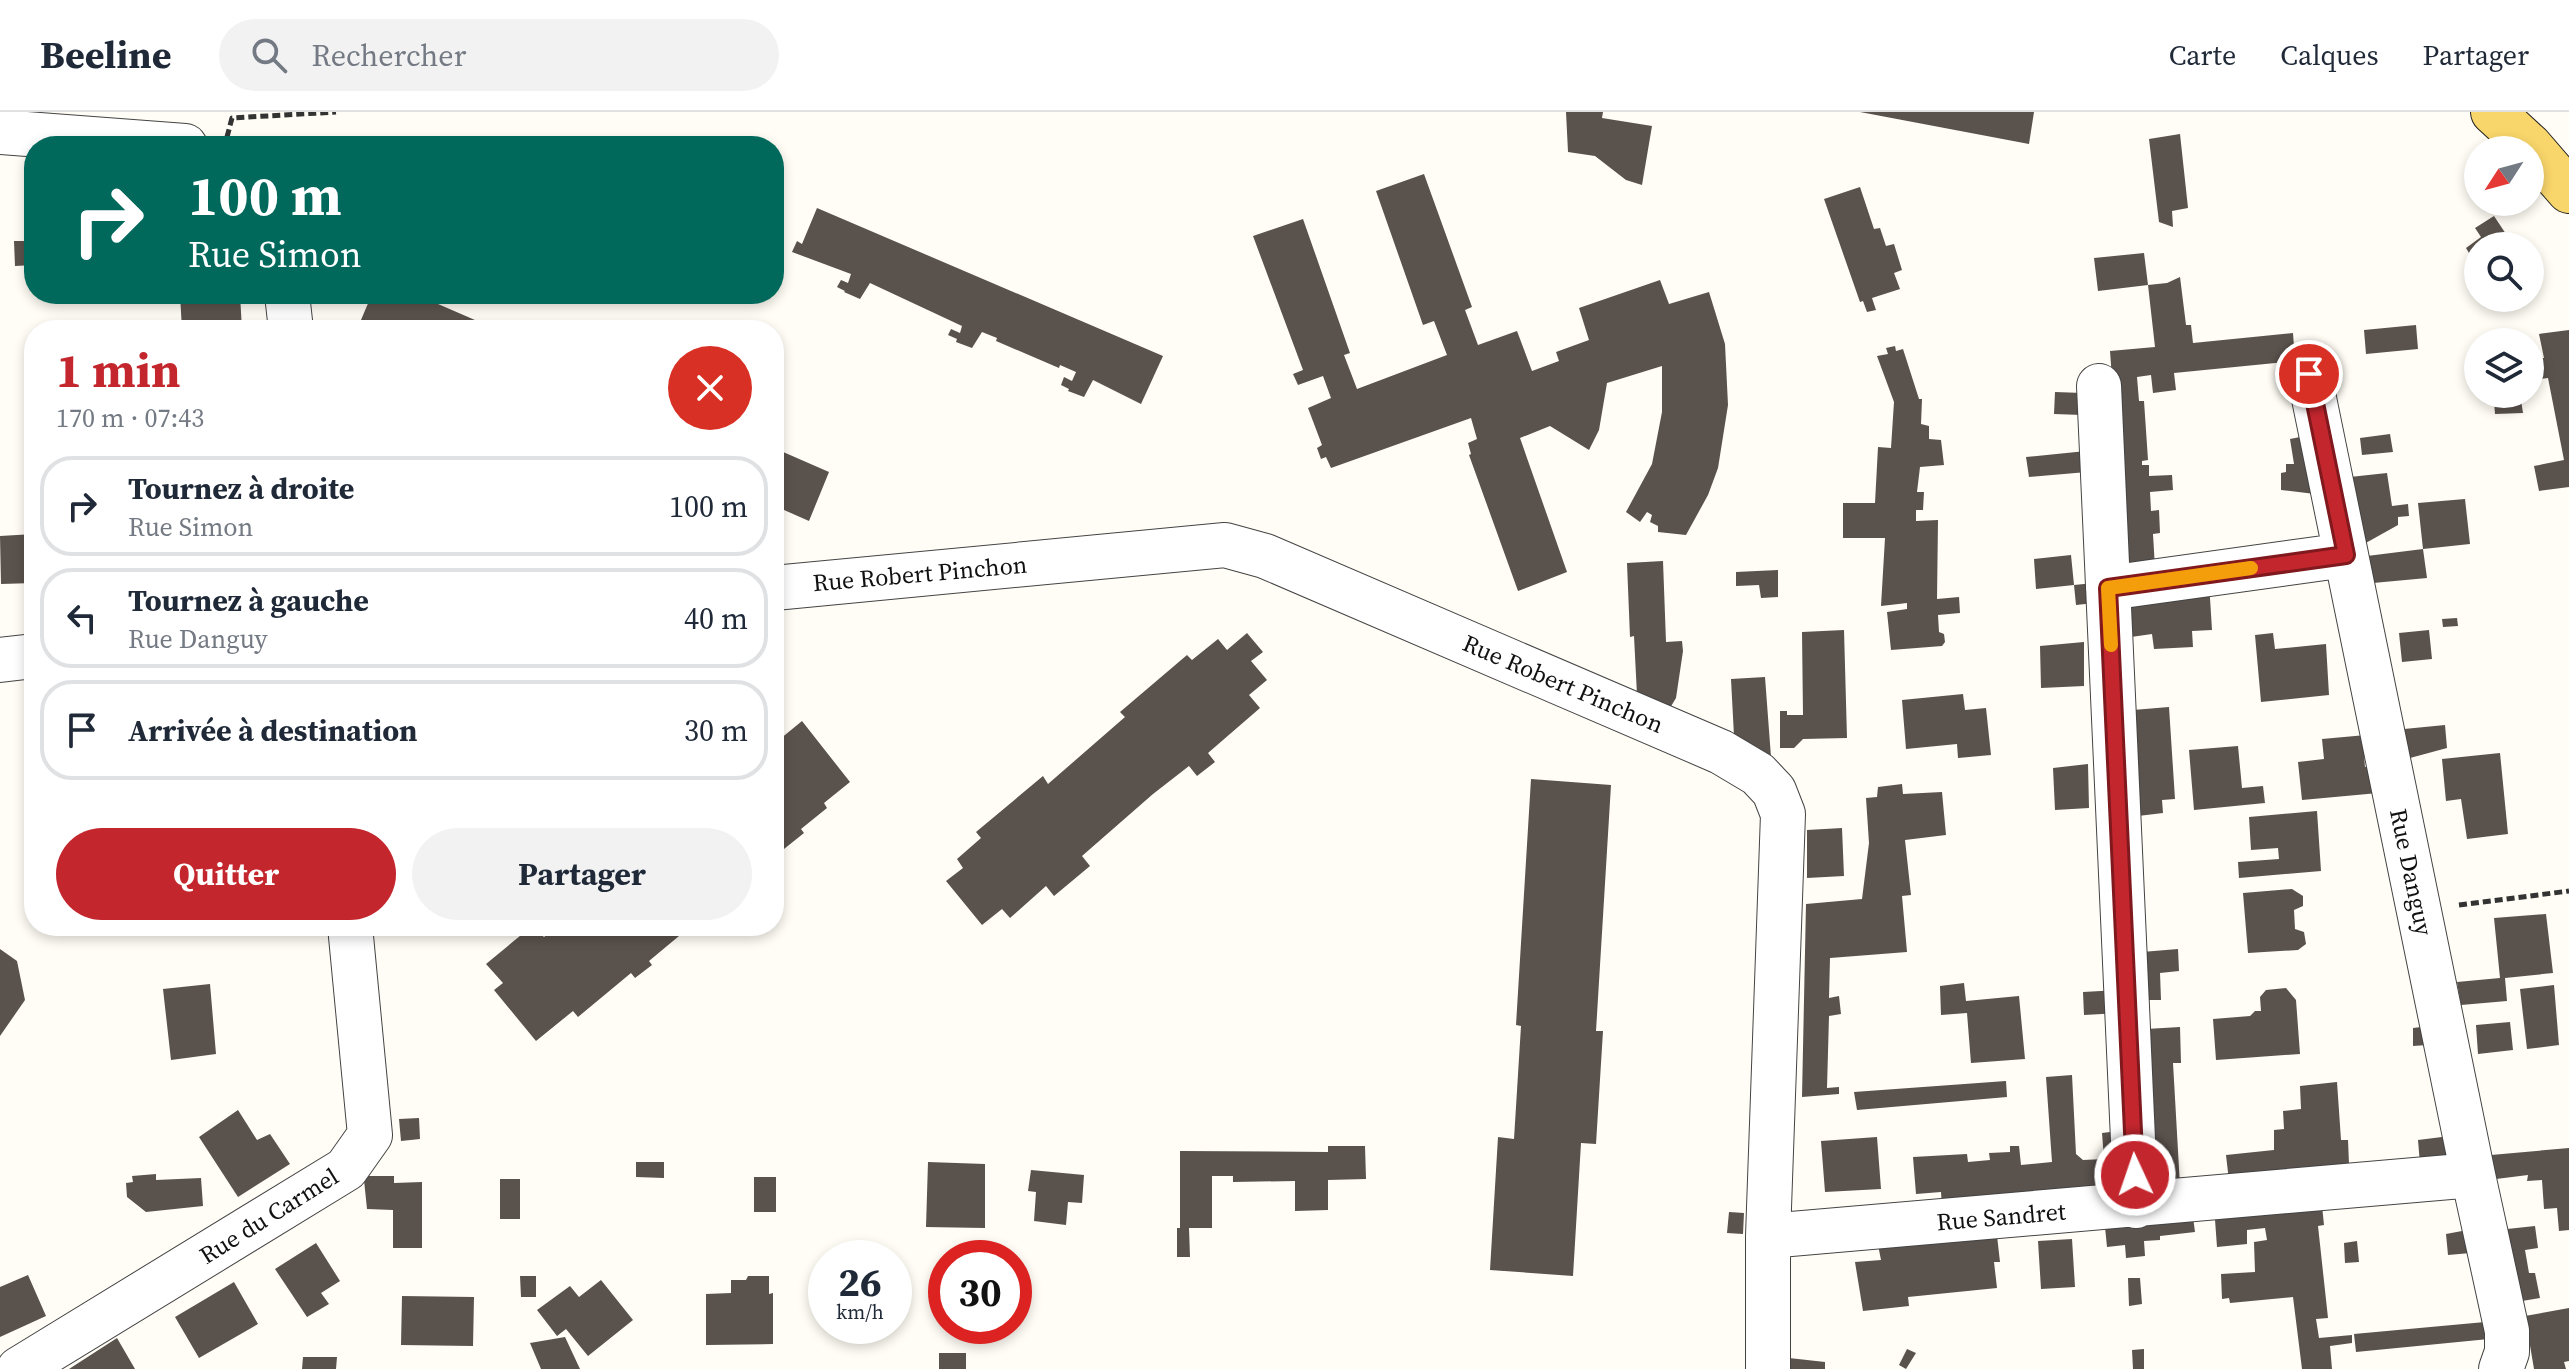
<!DOCTYPE html>
<html lang="fr">
<meta charset="utf-8">
<style>
:root{--surface:#fff;--page:#f2f2f3;--text:#1f2937;--muted:#747a83;--line:#e0e1e3;--accent:#c4262e}
body{margin:0;font-family:"Source Serif 4",serif;background:var(--page);color:var(--text);height:100vh;display:flex;flex-direction:column;font-size:30px;white-space:nowrap}
*{box-sizing:border-box;margin:0}
p{font-size:26px;color:var(--muted)}
.icon{flex:none;width:44px;height:44px;fill:none;stroke:currentColor;stroke-width:2;stroke-linecap:round;stroke-linejoin:round}
.map{position:relative;flex:1;overflow:hidden}
.drawer{position:absolute;left:24px;top:208px;width:760px;height:616px;display:flex;flex-direction:column;background:var(--surface);border-radius:32px;box-shadow:0 4px 12px #0003}
.drawer>*{flex:none}
.top-card{position:absolute;left:24px;top:24px;width:760px;height:168px;border-radius:32px;box-shadow:0 4px 12px #0003;background:#00695c;color:#fff;overflow:hidden}
.needle{width:52px;rotate:234deg}
.fabs{position:absolute;left:2464px;top:24px;display:grid;gap:16px}
.fabs a{display:grid;place-items:center;width:80px;height:80px;border-radius:50%;background:var(--surface);box-shadow:0 4px 12px #0003;font-size:40px}
.speed{position:absolute;left:808px;top:1128px;display:flex;gap:16px;font-size:40px;font-weight:700;text-align:center}
.speed>*{display:grid;place-content:center;width:104px;height:104px;border-radius:50%;background:var(--surface);box-shadow:0 4px 12px #0003;line-height:1}
.speed small{font-size:20px;font-weight:400}
.speed .limit{border:12px solid #d22;background:#fff;color:#111}
.pin{position:absolute;display:grid;place-items:center;width:68px;height:68px;color:#fff;margin:-34px;border:4px solid #fff;border-radius:50%;box-shadow:0 2px 8px #0007}
.me{position:absolute;width:88px;margin:-44px;rotate:357deg;stroke-linejoin:round;filter:drop-shadow(0 0 6px #0008)}
.turn{display:flex;align-items:center;gap:28px;height:168px;padding:0 32px;font-size:36px}
.turn .icon{width:104px;height:104px;stroke-width:2.5}
.turn b{display:block;font-size:56px;line-height:68px}
.round{display:grid;place-items:center;flex:none;width:84px;height:84px;border-radius:42px;background:var(--page)}
.head{display:flex;align-items:center;justify-content:space-between;height:136px;padding:0 32px}
h1{font-size:48px;font-weight:700;line-height:60px;color:var(--accent)}
.cta{display:flex;gap:16px;margin-top:auto;padding:16px 32px}
.cta a{flex:1;height:92px;border-radius:48px;background:var(--accent);color:#fff;font-size:32px;font-weight:700;line-height:92px;text-align:center}
.cta a+a{background:var(--page);color:var(--text)}
ul{padding:0;list-style:none}
li{display:flex;align-items:center;gap:24px;height:100px;margin:0 16px 12px;padding:0 16px;border:4px solid var(--line);border-radius:32px}
li div{flex:1}
li b{display:block;font-size:30px}
li em{font-style:normal}
header{display:flex;align-items:center;gap:48px;box-sizing:border-box;height:112px;padding:0 40px;background:var(--surface);border-bottom:2px solid var(--line)}
header strong{font-size:38px}
nav{display:flex;gap:44px;margin-inline-start:auto;font-size:28px}
.search{width:560px;height:72px;background:var(--page);display:flex;align-items:center;gap:20px;box-sizing:border-box;padding:0 28px;border-radius:44px;color:var(--muted);font-size:30px}
.map>svg:first-child{display:block}
.building{fill:#5a524d}
.lines{fill:none;stroke-linecap:round;stroke-linejoin:round}
.minor-casing{stroke:#444;stroke-width:46}
.major-casing{stroke:#222;stroke-width:46}
.path{stroke:#333;stroke-width:5;stroke-dasharray:8 4;stroke-linecap:butt}
.minor{stroke:#fff;stroke-width:44}
.major{stroke:#f9d66b;stroke-width:44}
.route-casing{stroke:#7f191e;stroke-width:20}
.route{stroke:#c4262e;stroke-width:14}
.slow{stroke:#f59e0b;stroke-width:14}
.labels{text-anchor:middle;stroke-width:8;stroke-linejoin:round;paint-order:stroke}
.street-label{font-size:24px;fill:#111;stroke:#fff}
</style>
<header>
<strong>Beeline</strong>
<div class="search"><svg class="icon" aria-label="search" viewBox="0 0 24 24"><circle cx="10" cy="10" r="6"/><path d="M15 15l6 6"/></svg>Rechercher</div>
<nav><a>Carte</a><a>Calques</a><a>Partager</a></nav>
</header>
<div class="map">
<svg width="2569" height="1257" viewBox="0 0 2569 1257">
<rect width="100%" height="100%" fill="#fffdf5"/>
<path class="building" d="M1566 0H1603L1602 6 1652 14 1642 73 1626 68 1595 44 1568 40Z
M1860 0H2034L2029 32Z
M2180 22 2188 96 2172 99 2173 115 2159 110 2149 27Z
M1424 62 1472 195 1465 198 1478 233 1517 219 1532 259 1559 249 1556 240 1589 228 1579 196 1660 168 1669 192 1709 180 1725 232 1728 293 1718 356 1708 383 1686 423 1658 420V414L1650 410 1652 403 1647 400 1640 410 1626 400 1652 352 1662 300V254L1607 271 1599 318 1589 338 1550 314 1520 326 1567 460 1518 479 1469 343 1471 342 1468 331 1477 327 1471 306 1331 356 1326 345 1321 347 1317 336 1322 333 1308 296 1331 286 1323 264 1298 273 1293 262 1303 258 1253 124 1303 107 1350 241 1344 243 1357 277 1447 243 1434 209 1423 213 1376 79Z
M1860 75 1874 117 1880 116 1886 134 1894 132 1902 158 1894 161 1900 177 1872 186 1876 198 1867 200 1863 189 1860 190 1824 87Z
M817 96 1163 244 1141 292 1093 268 1084 285 1068 279 1069 277 1061 273 1064 265 1072 269 1076 260 1060 253 1059 256 996 229 997 226 982 220 972 236 956 230 957 227 948 223 951 217 960 221 962 214 870 171 860 187 844 180 845 179 837 175 841 168 848 171 851 162 792 140 797 129 802 132Z
M2494 104 2514 134H2478V156L2466 136 2481 125 2475 116Z
M14 129H24L34 137V153L15 154Z
M2144 141 2148 173 2098 179 2094 146Z
M2180 165 2186 213H2191L2193 231 2293 221 2295 249 2174 261 2176 278 2153 281 2151 263 2137 265 2139 289H2144L2148 348 2142 349V353H2149V364L2172 363 2173 378 2150 380 2151 399 2159 398 2160 421 2153 422 2155 456 2126 459 2110 239 2155 235 2148 173 2167 171Z
M180 182H240L242 218H182Z
M372 182H415L498 218H366L358 215Z
M2416 213 2418 237 2366 242 2364 218Z
M2569 218V375L2539 379 2534 354 2564 348 2548 266 2530 268V247L2544 246 2539 222Z
M1895 234 1896 239 1903 237 1919 287H1922L1921 312 1929 314V327L1941 328 1944 353 1920 355 1917 380H1924L1923 398H1916V409L1938 408 1937 487 1959 485 1960 501 1938 503 1939 520 1944 522 1945 530 1942 534 1891 538 1887 500 1907 497V491L1881 494 1885 426H1843V391H1875L1878 335 1891 336 1894 290 1877 244 1888 242 1886 236Z
M2055 280 2083 281 2082 303 2054 302Z
M2521 288 2523 301 2495 302 2494 290Z
M2315 322V382L2281 378V361L2286 360V352H2294L2290 327Z
M2390 322 2393 340 2362 343 2360 326Z
M774 336 829 360 809 409 775 394Z
M2086 339 2087 360 2029 365 2026 345Z
M2387 361 2392 394 2408 392 2409 404 2398 405V413L2364 432 2350 365Z
M2465 387 2470 432 2423 437 2418 391Z
M34 422V471L1 472 0 424Z
M2423 437 2427 466 2373 471 2367 444Z
M2071 443 2074 473 2104 470V490L2076 493 2074 473 2036 477 2034 447Z
M1663 449 1666 530 1682 529 1683 539 1676 586 1670 596 1637 583 1634 524 1630 525 1627 451Z
M1778 458V485L1761 486 1759 473 1736 474V460Z
M2209 470 2212 518 2192 519 2193 535 2154 537 2152 522 2131 525 2127 494Z
M2457 506 2458 514 2443 515 2442 507Z
M1844 518 1847 626 1803 627 1794 636H1780V599H1787V603H1803L1802 520Z
M2429 518 2432 547 2402 550 2399 521Z
M1247 521 1263 540 1251 549 1267 568 1249 583 1260 596 1208 641 1215 650 1197 664 1189 654 1153 682 1082 744 1090 754 1054 784 1046 774 1010 806 1002 797 982 813 946 769 963 756 957 747 981 726 976 720 1043 664 1048 672 1125 605 1120 600 1187 543 1192 548 1218 527 1227 538Z
M2273 521 2275 537 2326 532 2329 583 2261 590 2255 523Z
M2084 530V574L2041 576 2040 534Z
M1765 565 1771 645 1734 624 1731 567Z
M1963 582 1965 598 1986 596 1991 643 1958 646 1957 632 1906 637 1902 588Z
M2169 595 2175 687 2162 688 2163 701 2138 704 2133 598Z
M802 609 850 670 824 691 827 696 801 717 804 721 774 745V632Z
M2445 613 2447 636 2410 646 2404 617Z
M2377 622 2380 641 2364 643 2365 655 2384 653 2389 680 2302 688 2298 650 2324 647 2322 627Z
M2238 634 2242 676 2263 674 2265 691 2194 698 2189 638Z
M2500 641 2508 722 2467 727 2461 687 2446 689 2442 647Z
M2088 652 2089 696 2055 698 2053 656Z
M1531 667 1611 673 1596 919H1603L1596 1032 1581 1031 1573 1164 1490 1158 1498 1025 1514 1027 1521 914 1516 913Z
M1902 672 1903 682 1942 680 1946 723 1905 728 1911 783 1902 784 1907 840 1830 846 1829 886 1839 884 1841 902 1829 904 1827 976 1839 975V982L1802 985 1806 792 1862 787 1869 731 1866 686 1877 685 1878 675Z
M2317 699 2321 759 2239 766 2238 750 2279 747 2278 736 2251 738 2249 705Z
M1842 716 1844 764 1807 766V718Z
M2292 777 2303 784V794L2294 798 2295 817 2304 820 2306 832 2298 838 2248 841 2243 781Z
M2546 802 2553 861 2505 866 2507 889 2461 893 2457 870 2500 866 2494 806Z
M144 814H177V816L145 819Z
M197 814H225V819L198 821Z
M532 814 544 825 558 814H691L649 849 652 853 635 866 631 861 578 905 573 899 536 929 494 878 503 871 486 852Z
M0 837 17 849 25 888 0 924Z
M2178 837 2179 859 2160 861 2161 888H2145L2142 840Z
M1964 871 1966 889 2019 884 2025 947 1971 951 1967 901 1941 903 1940 874Z
M210 872 216 942 171 948 163 877Z
M2554 873 2559 933 2527 937 2520 877Z
M2286 876 2296 888 2300 942 2216 948 2213 907 2250 904 2255 899H2261L2260 885 2266 878Z
M2119 878 2120 901 2084 903 2083 880Z
M2510 910 2513 938 2478 942 2476 913Z
M2437 913 2441 932 2413 934V916Z
M2180 915 2181 951H2173L2180 1074 2163 1075 2150 1062 2146 917Z
M2072 963 2076 1042 2083 1048 2104 1047 2102 1021 2110 1020V1010L2124 1008 2113 1079 1942 1094 1941 1080 1916 1082 1913 1045 1967 1042 1968 1050 1990 1048 1989 1041 2010 1040V1034H2019L2021 1053 2052 1050 2046 965Z
M2006 969 2007 985 1857 998 1854 980Z
M2337 970 2341 1028H2348L2349 1052H2343V1059L2229 1069 2226 1043 2274 1038V1018L2284 1017 2283 999 2301 997 2300 974Z
M238 998 257 1028 270 1022 290 1052 238 1085 199 1025Z
M419 1006 420 1027 401 1029 399 1007Z
M2450 1024 2454 1048 2420 1052 2418 1028Z
M1877 1025 1881 1077 1825 1080 1821 1029Z
M1328 1034H1365L1366 1067 1328 1068V1098L1295 1099V1069L1233 1070V1064H1212V1116H1189L1190 1145H1177V1116H1180V1039L1328 1040Z
M2569 1036V1118L2559 1119 2557 1096 2544 1097 2542 1068 2527 1069 2528 1063 2496 1067 2491 1043Z
M636 1050H664V1066L636 1065Z
M928 1050 985 1052V1116L926 1115Z
M1031 1058 1084 1063 1082 1091 1068 1090 1066 1113 1034 1109 1036 1080 1028 1079Z
M156 1062V1068L201 1066 203 1094 146 1100 127 1085 126 1071 133 1070 132 1064Z
M367 1064H394V1071L422 1070V1136H393V1098L367 1097 364 1068Z
M754 1065H776V1100H754Z
M500 1067H520V1107H500Z
M2321 1084 2324 1113 2318 1114 2328 1206 2316 1207 2319 1226 2352 1223V1231L2330 1234 2332 1257H2302L2293 1185 2230 1191 2229 1186 2222 1187 2221 1162 2255 1160 2254 1130 2267 1128 2265 1116 2247 1118V1132L2217 1135 2214 1094Z
M1729 1100 1744 1101 1743 1122 1727 1121Z
M2104 1105H2193L2195 1120 2160 1124V1128L2144 1129 2145 1144 2126 1146 2125 1133 2107 1135Z
M2535 1114 2538 1136 2525 1138 2529 1161H2535L2540 1186 2522 1189 2507 1117Z
M1996 1115 2000 1150H1994L1997 1176 1908 1185 1909 1194 1863 1199 1855 1150 1881 1148 1877 1128Z
M2478 1116 2482 1140 2448 1143 2446 1122Z
M2072 1127 2075 1175 2041 1177 2038 1129Z
M2357 1129 2359 1150 2345 1151 2344 1131Z
M316 1131 340 1169 321 1181 329 1192 307 1205 275 1157Z
M28 1163 46 1204 0 1225V1175Z
M520 1164H536V1185H521Z
M748 1164H769V1182L773 1181V1232L706 1233V1182L731 1181V1168H746Z
M2128 1166H2140L2142 1192 2129 1194Z
M601 1168 633 1208 588 1244 566 1217 557 1224 537 1198 570 1174 579 1185Z
M234 1170 258 1212 199 1246 175 1205Z
M402 1184 474 1185 473 1234 401 1233Z
M2569 1196V1249L2564 1250 2566 1257H2534L2525 1204Z
M2496 1209 2499 1226 2356 1240 2354 1222Z
M565 1225 580 1257H541L530 1231Z
M117 1226 135 1257H69Z
M1907 1237 1916 1241 1906 1257 1899 1253Z
M2144 1237V1257H2133L2132 1238Z
M939 1241H966V1257H939Z
M303 1245H337L336 1257H302Z
M1789 1246 1825 1250V1257H1789Z"/>
<g class="lines">
<defs>
<path id="minor" d="M0 20 185 34
M287 182 291 218
M2309 262 2473 1063 2507 1219V1240L2501 1257
M2099 274 2136 1094
M774 476 1225 433 1265 444 1721 640 1758 662 1774 679 1783 702 1768 1124V1257
M2108 476 2346 443
M0 548 34 544
M1768 1124 2473 1063
M19 1257 346 1057 370 1023 350 814"/>
<path id="major" d="M2493 0 2530 34 2569 79"/>
</defs>
<use href="#minor" class="minor-casing"/>
<use href="#major" class="major-casing"/>
<path class="path" d="M227 25 232 6 336 0
M2459 793 2569 779"/>
<use href="#minor" class="minor"/>
<use href="#major" class="major"/>
</g>
<g class="lines">
<defs>
<path id="route" d="M2135 1063 2108 476 2346 443 2309 262"/>
</defs>
<use href="#route" class="route-casing"/>
<use href="#route" class="route"/>
<path class="slow" d="M2111 533 2108 476 2251 456"/>
</g>
<g class="labels">
<g class="street-label">
<text transform="translate(920 462) rotate(-5)" y="8">Rue Robert Pinchon</text>
<text transform="translate(1563 572) rotate(23)" y="8">Rue Robert Pinchon</text>
<text transform="translate(2411 760) rotate(78)" y="8">Rue Danguy</text>
<text transform="translate(269 1104) rotate(-32)" y="8">Rue du Carmel</text>
<text transform="translate(2001 1105) rotate(-5)" y="8">Rue Sandret</text>
</g>
</g>
</svg>
<div class="fabs">
<a><svg class="needle" viewBox="-14 -14 28 28"><path d="M0-13l5 13h-10z" fill="#e53935"/><path d="M0 13l5-13h-10z" fill="#747a83"/></svg></a>
<a><svg class="icon" aria-label="search" viewBox="0 0 24 24"><circle cx="10" cy="10" r="6"/><path d="M15 15l6 6"/></svg></a>
<a><svg class="icon" aria-label="layers" viewBox="0 0 24 24"><path d="M12 4l9 5-9 5-9-5zM3 14l9 5 9-5"/></svg></a>
</div>
<div class="speed"><div>26<small>km/h</small></div><div class="limit">30</div></div>
<div class="pin" style="left:2309px;top:262px;background:#d93025"><svg class="icon" aria-label="arrive" viewBox="0 0 24 24"><path d="M6 21V4h12l-3 4 3 4H6"/></svg></div>
<svg class="me" style="left:2135px;top:1063px" viewBox="-20 -20 40 40"><circle r="17" fill="#c4262e" stroke="#fff" stroke-width="3"/><path d="M0-11L8 9 0 5-8 9z" fill="#fff"/></svg>
<div class="top-card">
<div class="turn"><svg class="icon" aria-label="right" viewBox="0 0 24 24"><path d="M7 20v-9h11M14 6l5 5-5 5"/></svg><div><b>100 m</b>Rue Simon</div></div>
</div>
<section class="drawer">
<div class="head"><div><h1>1 min</h1><p>170 m · 07:43</p></div><a class="round" style="background:#d93025;color:#fff"><svg class="icon" aria-label="close" viewBox="0 0 24 24"><path d="M6 6l12 12M18 6L6 18"/></svg></a></div>
<ul>
<li><svg class="icon" aria-label="right" viewBox="0 0 24 24"><path d="M7 20v-9h11M14 6l5 5-5 5"/></svg><div><b>Tournez à droite</b><p>Rue Simon</p></div><em>100 m</em></li>
<li><svg class="icon" aria-label="left" viewBox="0 0 24 24"><path d="M17 20v-9H6M10 6l-5 5 5 5"/></svg><div><b>Tournez à gauche</b><p>Rue Danguy</p></div><em>40 m</em></li>
<li><svg class="icon" aria-label="arrive" viewBox="0 0 24 24"><path d="M6 21V4h12l-3 4 3 4H6"/></svg><div><b>Arrivée à destination</b></div><em>30 m</em></li>
</ul>
<div class="cta"><a>Quitter</a><a>Partager</a></div>
</section>
</div>
